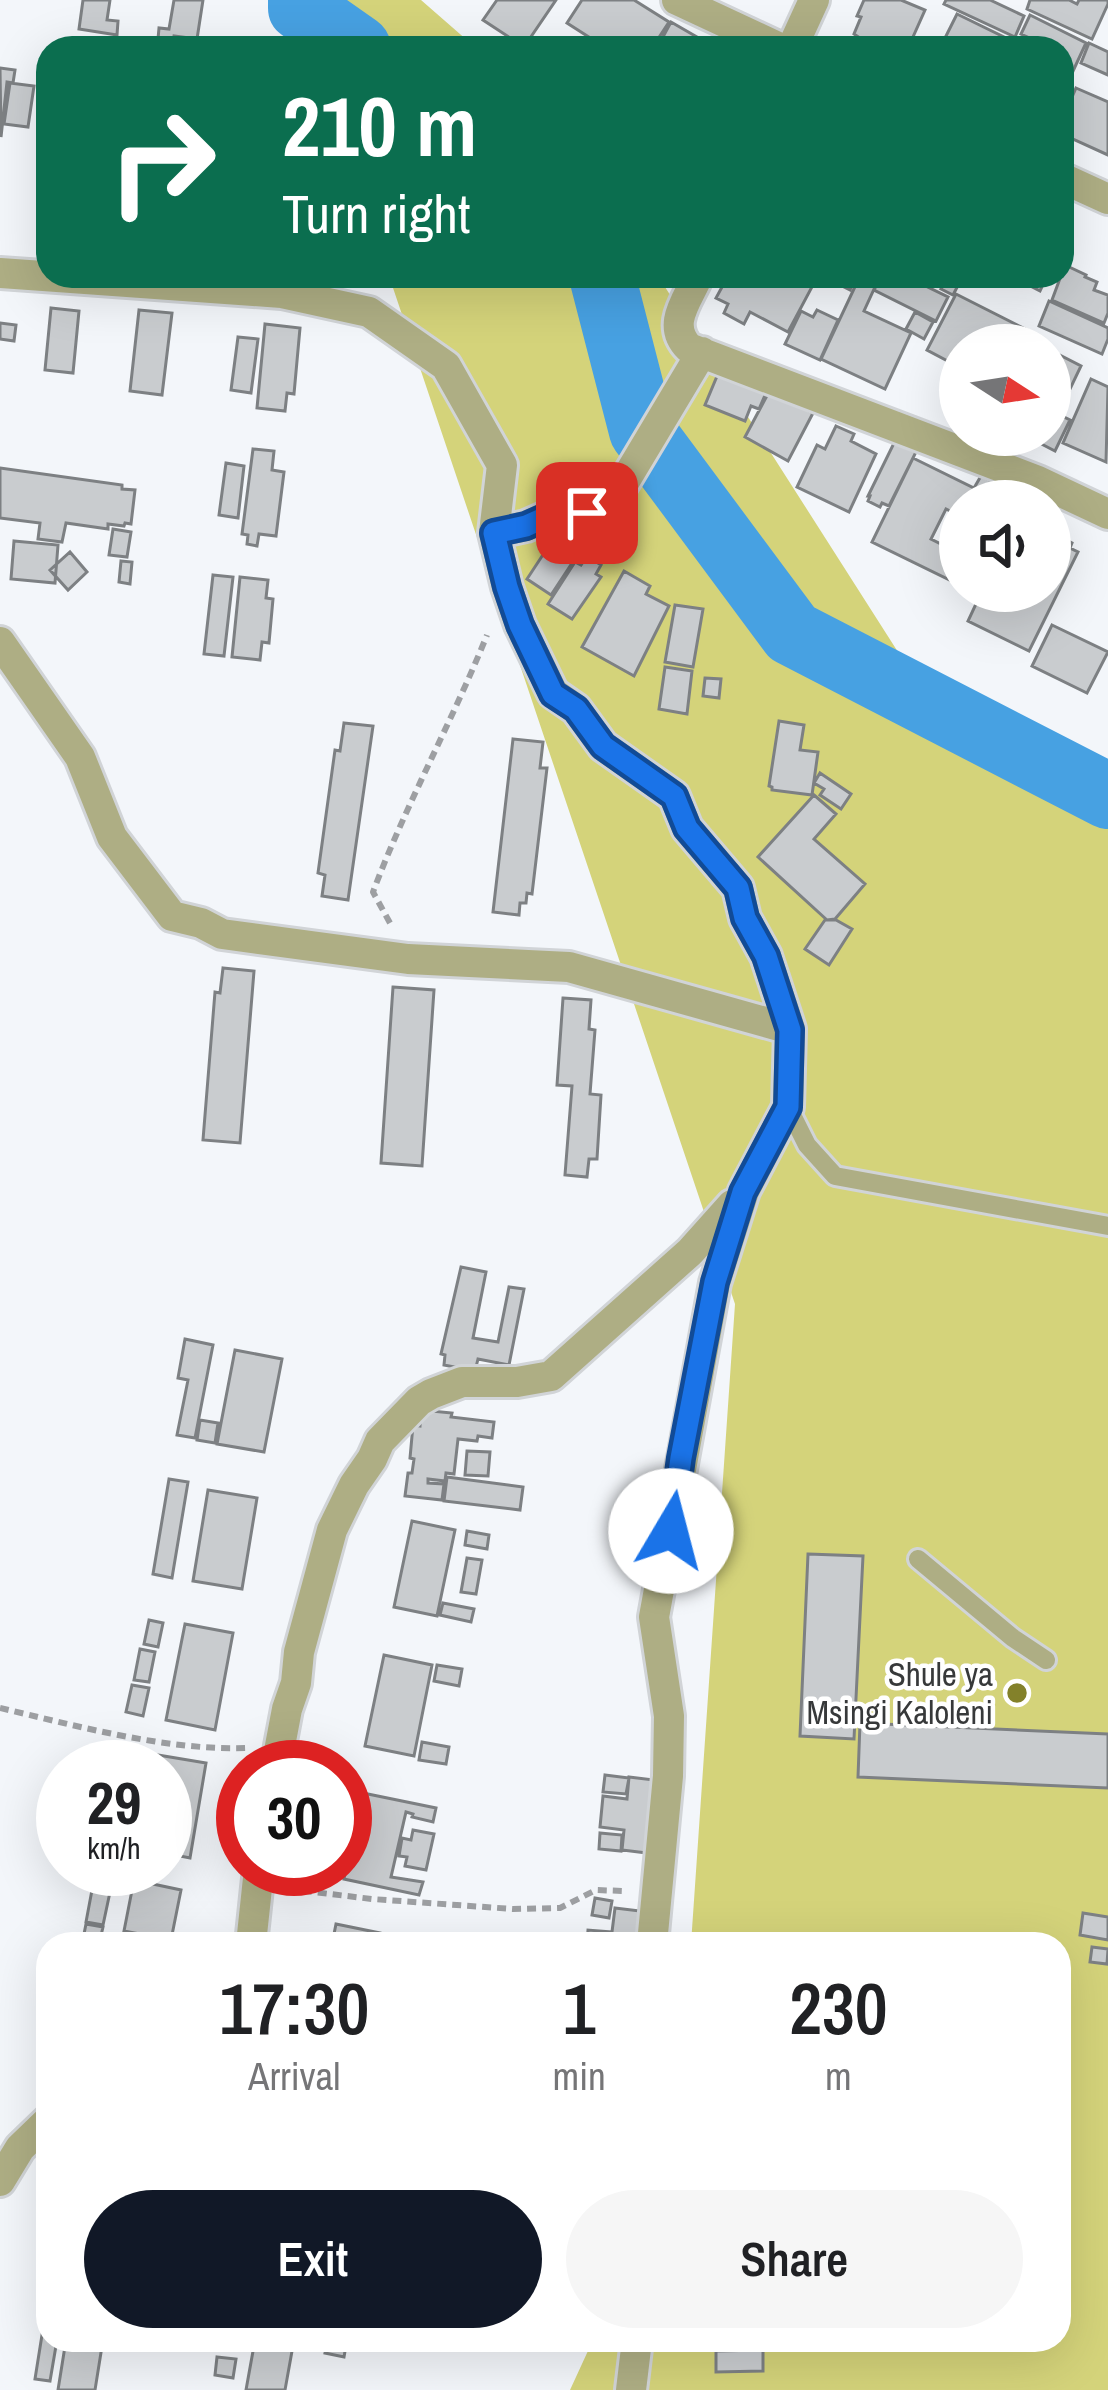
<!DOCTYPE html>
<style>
:root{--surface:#fff;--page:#f6f6f6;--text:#202124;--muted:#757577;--accent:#111827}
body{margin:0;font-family:"Archivo Narrow",sans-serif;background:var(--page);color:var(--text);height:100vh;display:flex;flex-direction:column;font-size:45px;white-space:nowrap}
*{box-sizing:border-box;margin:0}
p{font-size:39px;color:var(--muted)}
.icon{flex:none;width:66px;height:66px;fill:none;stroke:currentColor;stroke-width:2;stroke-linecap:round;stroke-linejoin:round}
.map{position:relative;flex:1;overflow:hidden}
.sheet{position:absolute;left:36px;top:1932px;width:1035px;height:420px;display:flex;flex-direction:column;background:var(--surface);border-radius:36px;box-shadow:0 12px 48px #0002}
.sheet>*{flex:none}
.top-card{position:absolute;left:36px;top:36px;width:1038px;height:252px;border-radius:36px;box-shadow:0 12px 48px #0002;background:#0b6e4f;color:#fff;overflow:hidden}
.needle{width:78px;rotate:102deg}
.fabs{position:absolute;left:939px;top:324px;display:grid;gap:24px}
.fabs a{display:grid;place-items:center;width:132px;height:132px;border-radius:50%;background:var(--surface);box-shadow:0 12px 48px #0002;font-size:60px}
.speed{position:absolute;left:36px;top:1740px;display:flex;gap:24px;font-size:60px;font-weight:700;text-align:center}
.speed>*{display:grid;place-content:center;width:156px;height:156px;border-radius:50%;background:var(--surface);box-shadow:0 12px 48px #0002;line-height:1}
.speed small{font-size:30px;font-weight:400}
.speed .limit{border:18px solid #d22;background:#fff;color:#111}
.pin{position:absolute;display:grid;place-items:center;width:102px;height:102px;color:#fff;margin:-51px;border-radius:24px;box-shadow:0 6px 18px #0006}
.me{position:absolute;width:132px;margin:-66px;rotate:8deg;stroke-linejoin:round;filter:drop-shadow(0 0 9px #0008)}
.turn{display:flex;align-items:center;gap:42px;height:252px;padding:0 48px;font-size:54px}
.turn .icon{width:156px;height:156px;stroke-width:2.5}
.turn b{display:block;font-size:84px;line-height:102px}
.eta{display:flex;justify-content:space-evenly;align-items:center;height:204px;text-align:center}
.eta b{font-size:72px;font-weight:600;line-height:84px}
.cta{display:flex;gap:24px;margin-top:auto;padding:24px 48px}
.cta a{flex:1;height:138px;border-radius:72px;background:var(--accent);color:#fff;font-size:48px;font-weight:600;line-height:138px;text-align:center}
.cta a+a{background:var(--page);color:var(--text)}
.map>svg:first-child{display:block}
.green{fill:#d4d37a}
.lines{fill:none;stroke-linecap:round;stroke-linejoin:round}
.river{stroke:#47a1e2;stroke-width:66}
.building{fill:#c9cccf;stroke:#7d8083;stroke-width:3}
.lane-casing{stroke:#d1d4d7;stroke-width:24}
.street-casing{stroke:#d1d4d7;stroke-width:36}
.path{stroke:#9d9fa2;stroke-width:6;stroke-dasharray:9 6;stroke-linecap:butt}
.lane{stroke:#aeae84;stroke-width:18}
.street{stroke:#aeae84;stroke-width:30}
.route-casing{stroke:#114b97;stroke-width:30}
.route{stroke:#1a73e8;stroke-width:21}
.poi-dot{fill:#83812a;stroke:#fff;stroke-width:4.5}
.labels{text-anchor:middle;stroke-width:9;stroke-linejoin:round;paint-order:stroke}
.poi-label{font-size:33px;fill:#37393a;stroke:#fff;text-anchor:end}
</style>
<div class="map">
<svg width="1108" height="2390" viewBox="0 0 1108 2390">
<rect width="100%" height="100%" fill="#f3f6fa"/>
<path class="green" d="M316 0H421L476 48H328Z
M389 276H658L898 652 1108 763V2390H570L593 2340H1059V1944H691L735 1304Z"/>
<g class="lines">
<path class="river" d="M301 0V8L358 48
M602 276 642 431 792 633 1108 796"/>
</g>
<path class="building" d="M83 0H110L107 20 118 21 117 35 79 29Z
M174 0H203L197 39 174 36 173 42 158 39 159 28 169 29Z
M497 0H556L524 47 483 20Z
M582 0H634L669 22 652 48H606L567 23Z
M864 0H901L925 10 908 48H856L860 38 854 34 861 17 857 16Z
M946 0H990L1024 16 1015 37 944 4Z
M1030 0H1069L1077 4 1079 0H1108V4L1092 39 1027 9Z
M957 14 1008 39 1004 48H940Z
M1030 15 1086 43 1062 95V48H1033L1036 41 1021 34Z
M671 22 716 48H657Z
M1089 43 1108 52V75L1081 63Z
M0 68 15 70 13 83 7 82 1 137Z
M10 83 34 86 28 127 4 124Z
M1076 88 1108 102V155L1062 134V120Z
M45 194 48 195V260L39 259Z
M1065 265 1086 275 1085 277 1097 282 1094 290 1108 295V313L1104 323 1052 300Z
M728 276 739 281 742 276H795L813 285 788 332 750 312 744 324 724 313 728 304 716 298Z
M822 276H856L850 290Z
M860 276H880L864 311 911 333 885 389 821 359Z
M881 276H905L948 297 936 321 874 290Z
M949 276H963L953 295 941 289Z
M1021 276H1047L1040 291 1019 280Z
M956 294 1029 331 1022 345H960V359L957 366 927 350Z
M1049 301 1108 328V339L1102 354 1039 326Z
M51 308 79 311 73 373 45 370Z
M139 310 172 313 162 395 130 391Z
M817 310 838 320 820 360 785 344 801 311 813 317Z
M915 312 933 322 924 339 906 329Z
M0 323 16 325 14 341 0 339Z
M265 324 300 328 294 394 287 393 285 411 257 408Z
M238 337 258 339 251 393 231 390Z
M1050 350 1081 366 1058 414 1070 420 1055 451 1024 435H1050Z
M720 369 766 393 759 409 751 406 745 421 705 405Z
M1091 379 1108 387 1106 462 1063 443Z
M770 390 813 413 788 461 745 437Z
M836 426 854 434 851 441 876 454 849 512 797 487 817 445 825 449Z
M895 441 916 452 889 506 882 503 880 507 868 501 870 496H868Z
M253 449 274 451 272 470 284 472 276 536 259 534 257 546 247 544 248 535 242 534Z
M913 458 974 488 981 476 1030 500 960 501V516L946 509 931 539 959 553 960 551V585L872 542Z
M226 463 244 466 238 518 219 515Z
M0 468 122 485V489L135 490 131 524 125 523 124 526 108 524V529L66 523 62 542 38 539 40 523 0 518Z
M1050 527 1060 532 1059 536 1072 543 1070 548 1078 552 1029 651 968 621 982 591 1015 608 1024 591H1050Z
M113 529 131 532 127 557 109 555Z
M580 529 594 538 584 557 570 549Z
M14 541 58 545 55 583 11 579Z
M552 541 576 557 551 595 527 579Z
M70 552 87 572 68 590 50 570Z
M587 556 601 565 596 574 601 577 572 619 548 604 575 562 581 565Z
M121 561 132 562 130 584 119 582Z
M624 571 650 586 646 594 669 606 634 676 582 647Z
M213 575 233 577 224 656 204 654Z
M240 577 268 580 266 598 273 599 269 643 262 642 260 660 232 657Z
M675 605 703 609 693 667 665 662Z
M1052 625 1108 652 1087 693 1032 666Z
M665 667 692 671 687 714 659 709Z
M705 678 721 679 719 698 703 696Z
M779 721 804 725 800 750 818 752 812 795 772 790V787L769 786Z
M344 723 373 726 348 900 322 896 325 875 318 873 335 750 340 751Z
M513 739 543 742 540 768H547L532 894 527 893 526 903H520L519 915 493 912Z
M820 773 851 794 841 809 820 795 824 789 814 783Z
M814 795 836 814 814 839 865 884 835 919 827 920 758 857Z
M825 920H836L852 929 829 965 805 949Z
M223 968 254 971 240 1143 203 1140 215 992 220 993Z
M393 987 434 990 422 1166 381 1163Z
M563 998 591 1000 589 1029 595 1030 590 1094 601 1095 597 1159H589L587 1177 565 1175 572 1086 557 1085Z
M461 1267 486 1272 473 1338 498 1342 509 1287 524 1289 509 1365 478 1359 475 1371 444 1365 445 1355 441 1354Z
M185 1339 213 1345 195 1438 177 1435 188 1380 178 1378Z
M235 1350 282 1359 264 1452 217 1444Z
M421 1410 452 1413 451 1417 494 1422 492 1438 478 1436 477 1441 458 1439 454 1474 446 1473 445 1481 428 1479V1483L444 1484 442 1500 405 1496 408 1473H412L414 1459 410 1458 413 1425 420 1426Z
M200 1420 218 1423 215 1443 197 1440Z
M467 1451 490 1452 488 1476 465 1475Z
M447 1477 523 1487 520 1510 444 1501Z
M169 1479 188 1482 172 1578 153 1574Z
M208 1490 257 1498 242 1589 193 1581Z
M412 1521 455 1530 437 1616 394 1607Z
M467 1531 489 1535 487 1549 465 1545Z
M808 1554 863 1556 854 1739 800 1736Z
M467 1558 482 1560 476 1594 461 1592Z
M443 1603 474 1609 471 1622 440 1615Z
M149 1620 163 1623 158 1647 144 1644Z
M185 1624 233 1633 215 1730 166 1720Z
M140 1649 155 1652 149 1682 134 1680Z
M384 1655 432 1665 414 1756 365 1746Z
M437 1665 462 1669 459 1686 434 1681Z
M132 1685 149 1688 143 1716 126 1712Z
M860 1723 1108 1734V1788L858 1777Z
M422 1742 449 1747 446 1764 419 1760Z
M158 1755 206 1763 190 1858 165 1853V1767H156Z
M605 1775 629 1778 626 1794 603 1792Z
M629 1777 654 1780 647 1853 622 1850 624 1830 600 1827 603 1796 627 1799Z
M363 1793 436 1808 433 1822 412 1817 413 1814 406 1812 391 1877 423 1882 419 1895 344 1879Z
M413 1830 434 1834 426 1870 405 1866 407 1857 399 1856 402 1838 411 1840Z
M600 1833 622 1835 621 1851 599 1849Z
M95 1874 113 1878 103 1925 86 1922Z
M134 1880 181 1890 171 1940 124 1931Z
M595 1898 612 1901 609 1918 592 1915Z
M615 1908 640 1911 636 1944H587L588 1930 612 1932Z
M1083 1913 1108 1917V1940L1080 1935Z
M86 1924 103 1927 99 1944H82Z
M336 1924 380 1933 378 1944H332Z
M125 1933 166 1941 165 1944H123Z
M1092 1947 1108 1949 1107 1964 1090 1962Z
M42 2335 48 2336V2340H57L50 2381 35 2379Z
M66 2340H103L95 2390H58Z
M255 2340H294L285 2390H246Z
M328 2340H347L344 2357 325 2353Z
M763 2350V2371L716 2372V2351Z
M217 2357 236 2359 233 2378 215 2375Z"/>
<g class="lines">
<defs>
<path id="lane" d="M788 1107 807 1145 835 1176 1108 1226
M918 1559 1013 1638 1046 1660"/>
<path id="street" d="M677 0 780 48
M792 48 814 0
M1062 178 1108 199
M0 273 282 293 369 312 446 366 502 465 494 533 507 587 520 625 553 693 576 709 603 746 674 796 687 828 738 888 745 918 766 956 790 1029 788 1107 744 1191 715 1283 654 1617 669 1716 668 1776 652 1944
M698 276C687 301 666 325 689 348L1038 481 1108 514
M494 533 526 526 562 510 598 513 623 484 702 352
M0 642 80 757 112 837 172 916 201 923 222 934 408 959 569 967 790 1029
M276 1767 287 1709 296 1683 299 1652 332 1530 354 1485 372 1459 380 1441 419 1401 431 1394 462 1382H517L551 1376 690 1252 732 1205
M251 1944 259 1869
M0 2181 20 2148 48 2121
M631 2390 637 2340"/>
</defs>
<use href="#lane" class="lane-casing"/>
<use href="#street" class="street-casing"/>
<path class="path" d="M390 923 373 892C406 804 452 722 487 635
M0 1708C77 1726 168 1751 247 1748
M288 1889 372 1899 513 1909 560 1908 596 1890 624 1891"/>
<use href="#lane" class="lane"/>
<use href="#street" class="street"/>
</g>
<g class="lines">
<defs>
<path id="route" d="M587 513 562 510 526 526 494 533 507 587 520 625 553 694 576 709 603 746 674 796 687 828 738 888 745 918 766 956 790 1030 788 1107 743 1192 715 1282 681 1458 671 1531"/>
</defs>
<use href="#route" class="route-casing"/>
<use href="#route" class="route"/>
</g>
<circle class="poi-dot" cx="1017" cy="1693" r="12"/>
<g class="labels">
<g class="poi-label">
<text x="993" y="1686">Shule ya<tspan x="993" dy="38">Msingi Kaloleni</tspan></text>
</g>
</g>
</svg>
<div class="fabs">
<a><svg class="needle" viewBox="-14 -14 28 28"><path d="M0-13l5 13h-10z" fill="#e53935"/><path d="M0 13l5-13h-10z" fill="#757577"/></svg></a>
<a><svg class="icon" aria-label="sound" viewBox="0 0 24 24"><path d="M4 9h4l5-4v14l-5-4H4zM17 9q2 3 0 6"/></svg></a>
</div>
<div class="speed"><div>29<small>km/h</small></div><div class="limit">30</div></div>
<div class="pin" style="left:587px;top:513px;background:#d93025"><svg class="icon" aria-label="arrive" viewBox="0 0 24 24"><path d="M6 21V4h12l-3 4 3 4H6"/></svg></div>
<svg class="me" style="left:671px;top:1531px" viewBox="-20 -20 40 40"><circle r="19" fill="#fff"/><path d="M0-13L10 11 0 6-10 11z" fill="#1a73e8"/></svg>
<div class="top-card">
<div class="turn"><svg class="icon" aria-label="right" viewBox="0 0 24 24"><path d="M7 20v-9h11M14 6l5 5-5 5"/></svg><div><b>210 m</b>Turn right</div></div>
</div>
<section class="sheet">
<div class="eta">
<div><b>17:30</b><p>Arrival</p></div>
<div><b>1</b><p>min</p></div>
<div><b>230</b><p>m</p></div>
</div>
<div class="cta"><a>Exit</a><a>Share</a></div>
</section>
</div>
